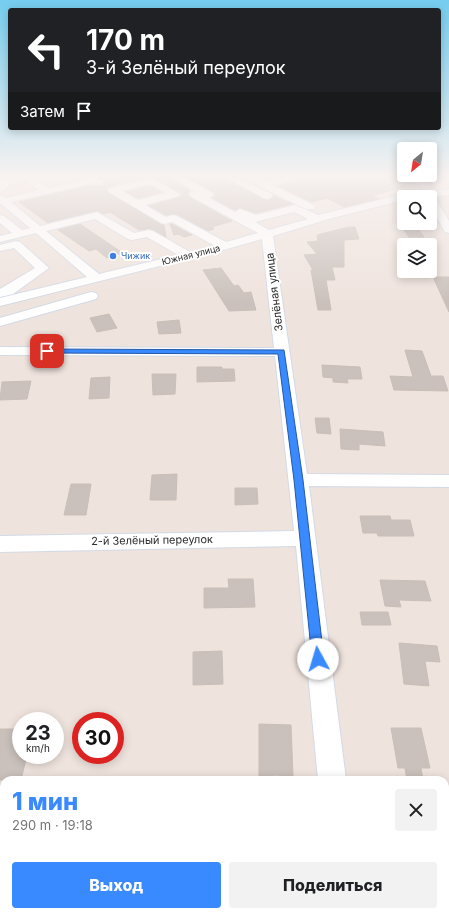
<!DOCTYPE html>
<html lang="ru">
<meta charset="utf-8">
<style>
:root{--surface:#fff;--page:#f2f2f2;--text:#202124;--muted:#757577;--accent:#3989ff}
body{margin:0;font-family:Inter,sans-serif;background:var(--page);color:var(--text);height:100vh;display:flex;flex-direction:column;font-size:15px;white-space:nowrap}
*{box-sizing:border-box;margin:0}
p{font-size:13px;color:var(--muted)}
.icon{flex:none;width:22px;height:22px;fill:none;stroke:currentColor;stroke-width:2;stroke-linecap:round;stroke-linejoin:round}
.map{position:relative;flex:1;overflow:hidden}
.sheet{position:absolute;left:0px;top:776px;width:449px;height:140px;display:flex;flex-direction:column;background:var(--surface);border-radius:12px 12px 0 0;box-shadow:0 2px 10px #0003}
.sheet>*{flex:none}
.hud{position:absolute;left:8px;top:8px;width:433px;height:122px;border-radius:4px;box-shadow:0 2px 10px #0003;background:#202124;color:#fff;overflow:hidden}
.needle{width:26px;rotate:210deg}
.controls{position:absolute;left:397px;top:142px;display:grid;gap:8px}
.controls a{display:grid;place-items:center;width:40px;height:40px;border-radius:4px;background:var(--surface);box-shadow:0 2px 10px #0003;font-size:20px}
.speed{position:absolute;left:12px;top:712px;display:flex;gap:8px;font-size:20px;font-weight:700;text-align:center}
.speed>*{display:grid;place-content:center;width:52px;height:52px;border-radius:50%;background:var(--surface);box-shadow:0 2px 10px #0003;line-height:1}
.speed small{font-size:10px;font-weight:400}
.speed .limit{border:6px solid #d22;background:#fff;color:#111}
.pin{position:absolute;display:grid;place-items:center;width:34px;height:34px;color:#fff;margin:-17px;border-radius:8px;box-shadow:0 2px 6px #0006}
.me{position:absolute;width:44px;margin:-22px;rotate:354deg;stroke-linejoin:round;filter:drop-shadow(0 0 3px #0008)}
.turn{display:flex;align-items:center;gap:14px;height:84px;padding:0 12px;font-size:18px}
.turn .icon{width:52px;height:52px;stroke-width:2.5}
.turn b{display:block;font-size:28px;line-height:34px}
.then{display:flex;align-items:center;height:38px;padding:0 12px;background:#0003;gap:8px;font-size:15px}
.round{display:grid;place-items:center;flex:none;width:42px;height:42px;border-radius:4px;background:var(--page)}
.headline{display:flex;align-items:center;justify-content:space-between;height:68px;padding:0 12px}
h1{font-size:24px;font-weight:800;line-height:30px;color:var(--accent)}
.primary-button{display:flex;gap:8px;margin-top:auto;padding:8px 12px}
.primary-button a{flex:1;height:46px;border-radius:4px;background:var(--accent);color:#fff;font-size:16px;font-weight:800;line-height:46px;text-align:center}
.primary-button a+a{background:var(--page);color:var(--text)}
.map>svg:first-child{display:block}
.building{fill:#cac1bc;stroke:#cabfb6}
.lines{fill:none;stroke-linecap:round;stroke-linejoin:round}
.minor-casing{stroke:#d2dae6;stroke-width:2}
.minor{fill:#fff;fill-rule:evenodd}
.route{fill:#3989ff;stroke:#2559a6}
.shop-dot{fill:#3f7fe0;stroke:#fff;stroke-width:1.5}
.labels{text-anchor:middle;stroke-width:4;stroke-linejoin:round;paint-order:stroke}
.far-street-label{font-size:9px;fill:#2c2c2c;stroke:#fff}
.far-shop-label{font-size:9px;fill:#366cbe;stroke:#fff;text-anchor:start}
.street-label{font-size:11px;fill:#2c2c2c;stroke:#fff}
</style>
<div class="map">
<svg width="449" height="916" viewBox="0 0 449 916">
<rect width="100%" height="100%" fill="#efe3dd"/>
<path class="building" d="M92 175H164L190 190 188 193 189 197 232 221 212 227 214 229 208 231 177 215 173 214 166 215 149 206 179 197 181 194 151 177 109 187 107 191 108 193 164 225 166 237 149 229 139 230 110 212 103 214 97 211 48 223 19 202 94 185 100 186 105 182V181Z
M190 175H219L263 199 269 200 274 196 292 204 256 213 241 208 235 210 212 198 215 195 214 192 185 176Z
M321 175H394L415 183 372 196 379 199 344 207 327 198 312 202 278 186Z
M150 186 162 192 138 198 126 192Z
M399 223H414L424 237H409Z
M80 224 102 239 123 253 107 258 96 249 89 251 58 230Z
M170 224H172L192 235 184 237 178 234 174 235Z
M349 227H355L359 239 344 240V267H332L335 280H326L331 310H318L311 270H313L304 255 317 254 307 242 318 241 317 235Z
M221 268 234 286 238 285 244 293 251 292 256 310 229 311 203 270Z
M433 277H449V312Z
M109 314 117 328 97 332 90 318Z
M179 320 181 333 159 334 157 322Z
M405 350 422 351 431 376H443L448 391 394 390 390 376 413 377Z
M322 365 360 367 362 379H347L348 383 333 382V378L323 377Z
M197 367H222V369H234L235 381 197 382Z
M152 374H176L175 394 153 395Z
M110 377 109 398 89 399 91 378Z
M31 381 27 399 0 400 2 382Z
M315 418H329L331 434 317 433Z
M340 429 383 432 385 446 359 444V450L341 449Z
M177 474 176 500H150L152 475Z
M71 484H91L86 515H64Z
M235 488H257L258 504 235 505Z
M360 516H390L391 520H410L414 536H378L377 533H363Z
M228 579H253L255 607 204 608V588H229Z
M380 580 425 581 431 601 399 600 401 607 385 606Z
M360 612H388L391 625H362Z
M399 643 437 646 440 662 425 661 429 686 404 684Z
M222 651 223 684 193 685V652Z
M259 724 291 725 293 776 273 775V780H259Z
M391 728H421L430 768H421L423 780H407L405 768H398Z
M0 729H21V755H27L21 780H0Z"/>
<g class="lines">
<defs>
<path id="minor" d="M0 175 3 176 11 183 3 191 0 192Z
M17 175H28L49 188 95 177 104 182 99 185 94 183 11 202 40 226 97 212 134 233 149 230 153 231 190 252 215 246 172 222 165 224 161 223 109 192 108 190 109 188 151 178 154 179 180 194 179 196 145 205 166 217 173 215 177 216 226 242 258 233 190 196 189 194 190 192 194 191 167 175H179L213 193 214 195 209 198 235 212 240 209 256 215 295 205 318 215 404 194 423 192 416 175H426L432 191 449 189V195L435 197 449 221V233L445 232 430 206V197H404V200L332 218 273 236 307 474 449 475V487L309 486 346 780H318L296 546 0 552V536L294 531 275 356 0 355V347L274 348 262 239 220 251 0 306V298L87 277 36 233 0 242V236L12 233 0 223V215L4 216 22 230 30 228 0 203V195L6 198 39 190ZM150 184 166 193 138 200 122 191ZM294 212 308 219 269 230 255 222ZM95 219 128 239 132 240 147 237 178 255 99 274 46 231Z
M220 175H232L272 194 273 196 268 199 264 198Z
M288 175H303L301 177 272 185 314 205 315 207 314 209H306L260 187 258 185 260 183Z
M16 241 20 242 49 268 13 294 0 297V289L35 268 14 248 0 251V245Z
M91 292 96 293 98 296 96 299 0 326V318Z
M330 912H362L363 916H331Z"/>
</defs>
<use href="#minor" class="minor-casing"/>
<use href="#minor" class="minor"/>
</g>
<linearGradient id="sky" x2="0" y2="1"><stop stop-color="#74cdef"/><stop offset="0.58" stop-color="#f8f2f0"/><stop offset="1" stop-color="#f8f2f0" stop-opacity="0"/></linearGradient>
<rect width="449" height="303" fill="url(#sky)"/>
<path class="route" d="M44 349 284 350 303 480 324 659 323 663 318 664 314 663 312 659 294 480 278 354 47 353 43 351Z"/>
<circle class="shop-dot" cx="113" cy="256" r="4"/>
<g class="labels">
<g class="far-street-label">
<text transform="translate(191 255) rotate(-14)" y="3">Южная улица</text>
</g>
<g class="far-shop-label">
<text x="121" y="259">Чижик</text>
</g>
<g class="street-label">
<text transform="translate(274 292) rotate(-97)" y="4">Зелёная улица</text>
<text transform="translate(152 540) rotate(-1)" y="4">2-й Зелёный переулок</text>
</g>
</g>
</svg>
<div class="controls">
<a><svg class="needle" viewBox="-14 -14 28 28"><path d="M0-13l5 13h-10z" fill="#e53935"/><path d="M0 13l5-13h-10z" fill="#757577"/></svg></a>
<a><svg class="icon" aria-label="search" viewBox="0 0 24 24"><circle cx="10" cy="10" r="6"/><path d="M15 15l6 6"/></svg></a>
<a><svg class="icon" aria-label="layers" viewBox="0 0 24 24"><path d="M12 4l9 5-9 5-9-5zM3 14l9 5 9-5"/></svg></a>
</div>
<div class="speed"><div>23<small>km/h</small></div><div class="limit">30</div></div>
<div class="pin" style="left:47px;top:351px;background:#d93025"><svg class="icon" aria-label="arrive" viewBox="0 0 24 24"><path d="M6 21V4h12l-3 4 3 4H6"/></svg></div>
<svg class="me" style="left:318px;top:659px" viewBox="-20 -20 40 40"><circle r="19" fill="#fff"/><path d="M0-13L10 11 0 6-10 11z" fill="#3989ff"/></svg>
<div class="hud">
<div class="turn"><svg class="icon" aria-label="left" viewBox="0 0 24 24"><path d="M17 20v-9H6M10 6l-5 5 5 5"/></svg><div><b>170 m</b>3-й Зелёный переулок</div></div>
<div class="then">Затем<svg class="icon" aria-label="arrive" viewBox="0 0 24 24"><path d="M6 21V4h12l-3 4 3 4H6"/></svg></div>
</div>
<section class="sheet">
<div class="headline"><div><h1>1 мин</h1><p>290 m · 19:18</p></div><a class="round"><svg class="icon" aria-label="close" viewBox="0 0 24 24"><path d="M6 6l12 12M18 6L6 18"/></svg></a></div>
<div class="primary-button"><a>Выход</a><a>Поделиться</a></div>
</section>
</div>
